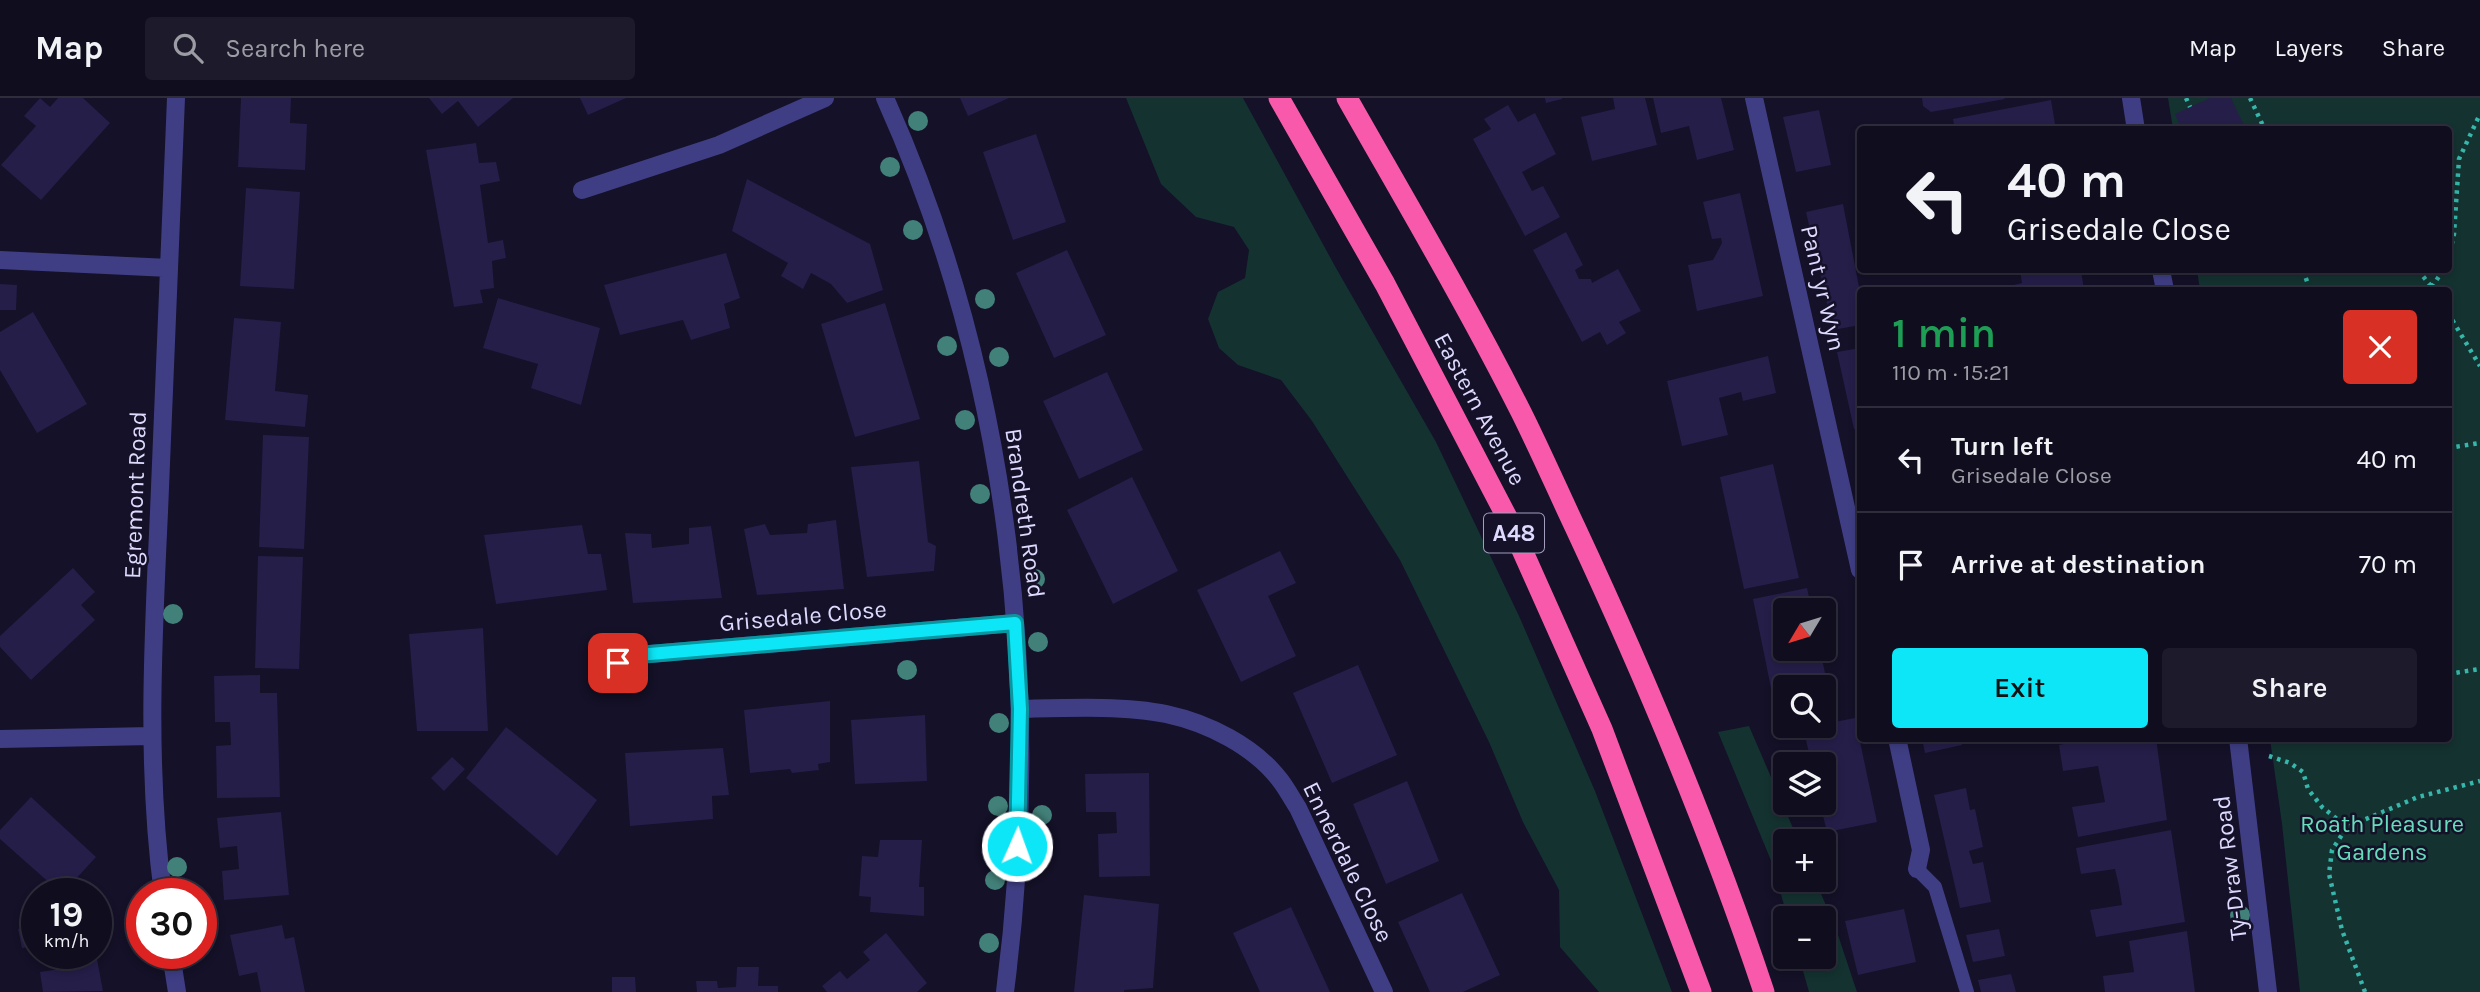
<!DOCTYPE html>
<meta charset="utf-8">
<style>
:root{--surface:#0f0d1e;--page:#1d1b2b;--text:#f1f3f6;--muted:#9b9ca4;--line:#2f2d3c;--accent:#0de6f6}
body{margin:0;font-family:Karla,sans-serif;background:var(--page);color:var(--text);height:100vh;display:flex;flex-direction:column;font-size:26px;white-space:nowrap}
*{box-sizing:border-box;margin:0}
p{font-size:23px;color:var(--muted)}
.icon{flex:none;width:38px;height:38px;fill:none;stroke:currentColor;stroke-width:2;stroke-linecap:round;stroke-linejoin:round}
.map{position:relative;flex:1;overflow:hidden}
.panel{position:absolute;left:1857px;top:189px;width:595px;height:455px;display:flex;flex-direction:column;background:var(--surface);border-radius:7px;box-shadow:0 4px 10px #0003,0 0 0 2px var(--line)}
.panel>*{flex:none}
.guide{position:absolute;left:1857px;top:28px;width:595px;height:147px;border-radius:7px;box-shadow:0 4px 10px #0003,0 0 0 2px var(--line);background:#0f0d1e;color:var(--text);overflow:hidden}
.needle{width:46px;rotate:232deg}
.fabs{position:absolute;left:1773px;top:500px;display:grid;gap:14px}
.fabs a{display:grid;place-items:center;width:63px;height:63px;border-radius:7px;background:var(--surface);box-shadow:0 4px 10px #0003,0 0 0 2px var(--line);font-size:35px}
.speed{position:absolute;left:21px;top:780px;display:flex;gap:14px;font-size:35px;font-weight:700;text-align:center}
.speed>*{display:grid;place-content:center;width:91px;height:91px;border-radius:50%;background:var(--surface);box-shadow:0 4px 10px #0003,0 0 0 2px var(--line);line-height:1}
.speed small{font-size:18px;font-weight:400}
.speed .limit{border:10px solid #d22;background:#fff;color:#111}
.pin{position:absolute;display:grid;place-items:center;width:60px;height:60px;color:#fff;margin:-30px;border-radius:14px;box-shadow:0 4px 10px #0006}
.me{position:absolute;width:77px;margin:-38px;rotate:2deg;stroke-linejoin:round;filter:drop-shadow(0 0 5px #0008)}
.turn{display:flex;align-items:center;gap:24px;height:147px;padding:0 35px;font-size:32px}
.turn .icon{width:91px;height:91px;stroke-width:2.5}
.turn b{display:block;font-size:49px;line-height:60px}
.round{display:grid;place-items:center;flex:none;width:74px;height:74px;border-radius:7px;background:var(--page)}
.overview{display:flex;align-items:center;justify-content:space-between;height:119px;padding:0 35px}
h1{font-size:42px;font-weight:600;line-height:52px;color:#1e9e55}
.primary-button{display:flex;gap:14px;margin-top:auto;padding:14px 35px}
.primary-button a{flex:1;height:80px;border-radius:7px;background:var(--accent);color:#111;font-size:28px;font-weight:600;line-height:80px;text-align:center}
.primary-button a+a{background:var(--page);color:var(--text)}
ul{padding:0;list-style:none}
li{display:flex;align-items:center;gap:21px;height:105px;padding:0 35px;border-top:2px solid var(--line)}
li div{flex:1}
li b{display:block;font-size:26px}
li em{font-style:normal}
header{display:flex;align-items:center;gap:42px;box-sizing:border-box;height:98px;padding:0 35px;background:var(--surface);border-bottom:2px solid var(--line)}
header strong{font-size:33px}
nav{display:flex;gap:38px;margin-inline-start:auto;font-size:24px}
.search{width:490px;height:63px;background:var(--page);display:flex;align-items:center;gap:18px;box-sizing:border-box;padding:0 24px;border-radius:7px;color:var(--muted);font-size:26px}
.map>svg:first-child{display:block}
.green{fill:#143230}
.building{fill:#251e49}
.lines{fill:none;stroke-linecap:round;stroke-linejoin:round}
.path{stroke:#35b7ab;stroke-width:4.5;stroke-dasharray:3.5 5;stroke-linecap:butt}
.lane{stroke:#3f3e85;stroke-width:14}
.street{stroke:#3f3e85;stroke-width:18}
.highway{stroke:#f959aa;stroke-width:21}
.tree{fill:#428179}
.route-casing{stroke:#0896a0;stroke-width:18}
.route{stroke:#0de6f6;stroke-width:12}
.labels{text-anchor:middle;stroke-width:5;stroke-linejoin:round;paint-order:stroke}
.shield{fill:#141128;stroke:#a19ebe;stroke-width:2}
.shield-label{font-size:23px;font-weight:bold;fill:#dddafe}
.street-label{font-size:24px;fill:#dddafe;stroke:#141128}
.park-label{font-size:24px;fill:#67dcbc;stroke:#141128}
</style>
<header>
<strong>Map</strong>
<div class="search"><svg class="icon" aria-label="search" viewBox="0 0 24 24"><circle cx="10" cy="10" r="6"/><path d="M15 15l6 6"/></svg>Search here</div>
<nav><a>Map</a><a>Layers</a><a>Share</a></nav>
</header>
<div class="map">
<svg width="2480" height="894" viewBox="0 0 2480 894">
<rect width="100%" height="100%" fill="#141128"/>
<path class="green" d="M1126 0H1243L1336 170 1436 344 1519 518 1595 693 1672 894H1599L1560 849 1559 792 1523 724 1489 644 1400 462 1312 323 1281 282 1238 267 1219 250 1208 221 1218 194 1245 180 1249 152 1234 129 1196 119 1161 86Z
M2168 0H2480V894H2300L2282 726 2270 641 2448 640V192H2200L2197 172H2448V32L2173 31Z
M1749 628 1799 744H1785V782H1815L1835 828 1857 894H1809L1799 859H1824V821H1788L1772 765 1718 634Z"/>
<path class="building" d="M40 0 50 9 58 0H83L110 25 41 102 1 67 36 28 24 18Z
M241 0H291L290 25 307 26 305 72 238 69Z
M429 0H513L478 29 458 3 442 16Z
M580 0H626L588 17Z
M960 0H1009L968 18Z
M1545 0H1562V1L1546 5Z
M1613 0H1645L1657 47 1592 63 1581 19 1615 11Z
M1653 0H1721L1734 52 1697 62 1689 28 1661 35Z
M1922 0H2004L2005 1 1931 14 1923 8Z
M2210 0H2231L2246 32H2182L2175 16Z
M2051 2 2056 32H1955L1953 21Z
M1508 7 1518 24 1535 15 1556 56 1522 74 1532 93 1543 88 1560 119 1525 138 1473 41 1491 31 1484 21Z
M1819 12 1831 67 1796 74 1783 19Z
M1036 36 1066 124 1013 142 983 54Z
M476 45 479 65 496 64 500 83 480 87 488 145 503 142 506 160 492 163 494 190 480 192 483 205 454 209 426 52Z
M747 81 870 146 883 192 847 205 831 186 811 175 803 191 781 178 788 165 732 133Z
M246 90 300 94 294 191 240 188Z
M1740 95 1763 198 1697 213 1688 167 1713 162 1722 145 1721 140 1712 141 1703 104Z
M1843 106 1860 194V227L1833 232 1806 114Z
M1566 134 1583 167 1575 172 1579 181H1591L1592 185 1618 171 1641 213 1619 224 1626 235 1607 247 1600 234 1582 244 1533 152Z
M1067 152 1106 237 1054 260 1016 175Z
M726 155 740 200 724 206 730 230 691 242 683 222 620 237 604 187Z
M2020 172H2081L2084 192H1992L2022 185Z
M0 186 17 187 16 212H0Z
M498 200 600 230 581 307 531 290 538 266 483 250Z
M885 205 920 321 855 339 821 226Z
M33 214 87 306 37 335 0 272V234Z
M234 220 281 224 275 293 308 297 305 329 225 322Z
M1860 250V330L1854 331 1837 254Z
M1768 258 1776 295 1743 303 1741 294 1719 300 1728 337 1682 348 1667 283Z
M1107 274 1143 352 1079 381 1043 303Z
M263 337 309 339 304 451 259 449Z
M919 363 928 444 936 448 934 473 867 479 851 369Z
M1773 366 1799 480 1744 491 1720 379Z
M1132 379 1178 473 1113 506 1067 412Z
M836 422 844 491 757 497 744 431 765 426 770 437 807 435 808 426Z
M582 427 588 456H601L607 492 496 506 484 437Z
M711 428 722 500 633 505 625 435 651 436 652 450 689 446V430Z
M1280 453 1296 485 1268 498 1296 558 1241 584 1197 492Z
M258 458 303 459 299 571 255 570Z
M73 470 95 494 81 507 95 522 31 582 0 549V538Z
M1807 490 1812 513H1785V551H1820L1831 604 1824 605V590H1785V613L1776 615 1753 501Z
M483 530 488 633H417L409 536Z
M1358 567 1397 657 1332 685 1293 595Z
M260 577V595H277L280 699 217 700 216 648 231 647 230 624H215L214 578Z
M830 603V664L818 666 819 672 792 675 790 671 750 675 744 612Z
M925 617 927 683 855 686 851 622Z
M1855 620 1877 724 1827 734 1820 705H1824V667H1812L1803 630 1824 628V626Z
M506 629 597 702 557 758 466 680Z
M1922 640H1960L1962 647 1925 655Z
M2093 640H2156L2167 722 2078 739 2072 709 2105 704 2098 668 2063 673 2059 647Z
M723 650 729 697 712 698 713 721 630 728 625 655Z
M452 659 465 671 444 693 431 680Z
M1149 675 1150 778 1099 779 1098 736 1117 735 1116 714H1086L1085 676Z
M1407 683 1439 763 1386 786 1353 706Z
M1966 690 1970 712 1975 711 1983 749 1969 753 1973 766 1983 764 1991 804 1960 810 1934 697Z
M31 699 96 759 62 796 0 741V732Z
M281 714 289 797 224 802 222 773 239 771 237 748 220 750 217 720Z
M2171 732 2185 824 2096 839 2090 812 2122 807 2119 788 2115 771 2081 776 2076 750Z
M880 742H922L919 789H924V818L870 814 871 799 859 798 862 758 878 759Z
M1462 795 1500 877 1463 894H1430L1398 824Z
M1084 797 1159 806 1153 890 1124 892V894H1074Z
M1291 809 1330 894H1260L1233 835Z
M1904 811 1916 864 1858 877 1845 823Z
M37 827V847L22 850 18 831Z
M282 827 285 841 294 839 305 894H261L257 874 239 878 230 837Z
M1999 831 2005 858 1973 864 1966 837Z
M2187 833 2195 894H2105L2103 878 2134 874 2129 843Z
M886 835 927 885 917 894H827L822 888 840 873 847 881 870 862 863 854Z
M58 856H96L103 893 43 894 40 874 60 871Z
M737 869H759L758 888H778V894H697L696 883H717L718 890 736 889Z
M2011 876 2016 894H1981L1978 882Z
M612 879H635L636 894H612Z"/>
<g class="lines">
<path class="path" d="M2186 0 2190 9
M2250 0 2265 32
M2448 163 2454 136 2459 61 2480 16
M2303 172 2310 192
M2418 172 2434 192
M2432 189 2443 172
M2448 215 2480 268
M2448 350 2480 345
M2448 576 2480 571
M2269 658 2290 665 2303 674 2308 691 2322 709 2347 729
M2365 894 2342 832 2329 776 2332 752 2347 729 2418 699 2480 683"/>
<path class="lane" d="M1917 771 1935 789 1967 894"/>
<path class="street" d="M885 0C1010 278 1044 592 1005 894
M1754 0 1860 472
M2131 0 2136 32
M582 92 719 47 825 0
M0 162 169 170
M2161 172 2165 192
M598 574 638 557 1015 525
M1020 611C1062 610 1125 607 1166 616 1208 625 1254 648 1280 682 1287 691 1292 701 1298 710L1384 894
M1897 640 1921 752 1917 771
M2238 640 2268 894
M0 641 152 638
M163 796C146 669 153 542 159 414 164 276 170 138 176 0
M171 856 177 894"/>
<path class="highway" d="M1279 0 1385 186 1510 425 1602 631 1701 894
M1347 0C1406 104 1467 207 1521 314 1540 352 1557 391 1575 429 1646 581 1711 735 1764 894"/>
</g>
<g class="tree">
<circle cx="918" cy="23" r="10"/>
<circle cx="890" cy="69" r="10"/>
<circle cx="913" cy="132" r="10"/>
<circle cx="985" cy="201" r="10"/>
<circle cx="947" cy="248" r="10"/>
<circle cx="999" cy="259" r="10"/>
<circle cx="965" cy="322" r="10"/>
<circle cx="980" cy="396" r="10"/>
<circle cx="1035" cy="481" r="10"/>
<circle cx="173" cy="516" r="10"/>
<circle cx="1038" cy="544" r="10"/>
<circle cx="907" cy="572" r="10"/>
<circle cx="999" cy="625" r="10"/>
<circle cx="998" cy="708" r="10"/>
<circle cx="1042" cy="717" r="10"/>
<circle cx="177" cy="769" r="10"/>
<circle cx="995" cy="782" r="10"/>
<circle cx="2240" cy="817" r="10"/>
<circle cx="989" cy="845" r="10"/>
</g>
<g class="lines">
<defs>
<path id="route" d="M618 565 638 557 1015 525 1020 611 1017 748"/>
</defs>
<use href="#route" class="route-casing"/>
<use href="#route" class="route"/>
</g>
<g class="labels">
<rect class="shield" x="1484" y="415.5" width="60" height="39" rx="5"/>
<g class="shield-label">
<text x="1514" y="443">A48</text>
</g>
<g class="street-label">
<text transform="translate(1823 190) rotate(77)" y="8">Pant yr Wyn</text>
<text transform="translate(1480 311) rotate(62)" y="8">Eastern Avenue</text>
<text transform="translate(135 397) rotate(-88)" y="8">Egremont Road</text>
<text transform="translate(1025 415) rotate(82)" y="8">Brandreth Road</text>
<text transform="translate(803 518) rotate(-5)" y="8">Grisedale Close</text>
<text transform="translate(1348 764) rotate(64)" y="8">Ennerdale Close</text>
<text transform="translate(2230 770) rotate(-97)" y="8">Ty-Draw Road</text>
</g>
<g class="park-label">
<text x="2382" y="734">Roath Pleasure<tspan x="2382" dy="28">Gardens</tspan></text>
</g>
</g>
</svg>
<div class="fabs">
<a><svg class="needle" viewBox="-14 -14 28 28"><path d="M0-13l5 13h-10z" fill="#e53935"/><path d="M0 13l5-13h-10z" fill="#9b9ca4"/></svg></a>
<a><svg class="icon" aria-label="search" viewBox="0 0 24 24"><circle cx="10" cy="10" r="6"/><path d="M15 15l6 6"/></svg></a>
<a><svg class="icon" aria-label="layers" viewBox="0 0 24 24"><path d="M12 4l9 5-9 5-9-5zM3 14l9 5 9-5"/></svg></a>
<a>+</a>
<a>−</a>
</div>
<div class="speed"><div>19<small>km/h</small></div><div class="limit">30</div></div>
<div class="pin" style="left:618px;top:565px;background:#d93025"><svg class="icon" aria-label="arrive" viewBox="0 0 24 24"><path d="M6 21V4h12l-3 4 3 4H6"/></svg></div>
<svg class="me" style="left:1017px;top:748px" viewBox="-20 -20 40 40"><circle r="17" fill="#0de6f6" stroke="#fff" stroke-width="3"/><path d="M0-11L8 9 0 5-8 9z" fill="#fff"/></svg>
<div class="guide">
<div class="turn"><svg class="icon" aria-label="left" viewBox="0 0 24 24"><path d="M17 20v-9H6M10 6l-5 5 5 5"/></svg><div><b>40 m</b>Grisedale Close</div></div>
</div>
<section class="panel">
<div class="overview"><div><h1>1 min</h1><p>110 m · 15:21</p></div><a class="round" style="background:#d93025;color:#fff"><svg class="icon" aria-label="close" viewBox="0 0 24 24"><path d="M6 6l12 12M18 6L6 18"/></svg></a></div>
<ul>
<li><svg class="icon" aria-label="left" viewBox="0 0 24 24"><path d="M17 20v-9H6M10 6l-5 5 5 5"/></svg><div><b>Turn left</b><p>Grisedale Close</p></div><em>40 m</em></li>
<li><svg class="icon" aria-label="arrive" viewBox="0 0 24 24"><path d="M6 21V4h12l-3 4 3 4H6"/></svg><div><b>Arrive at destination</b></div><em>70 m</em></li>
</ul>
<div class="primary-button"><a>Exit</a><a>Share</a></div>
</section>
</div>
